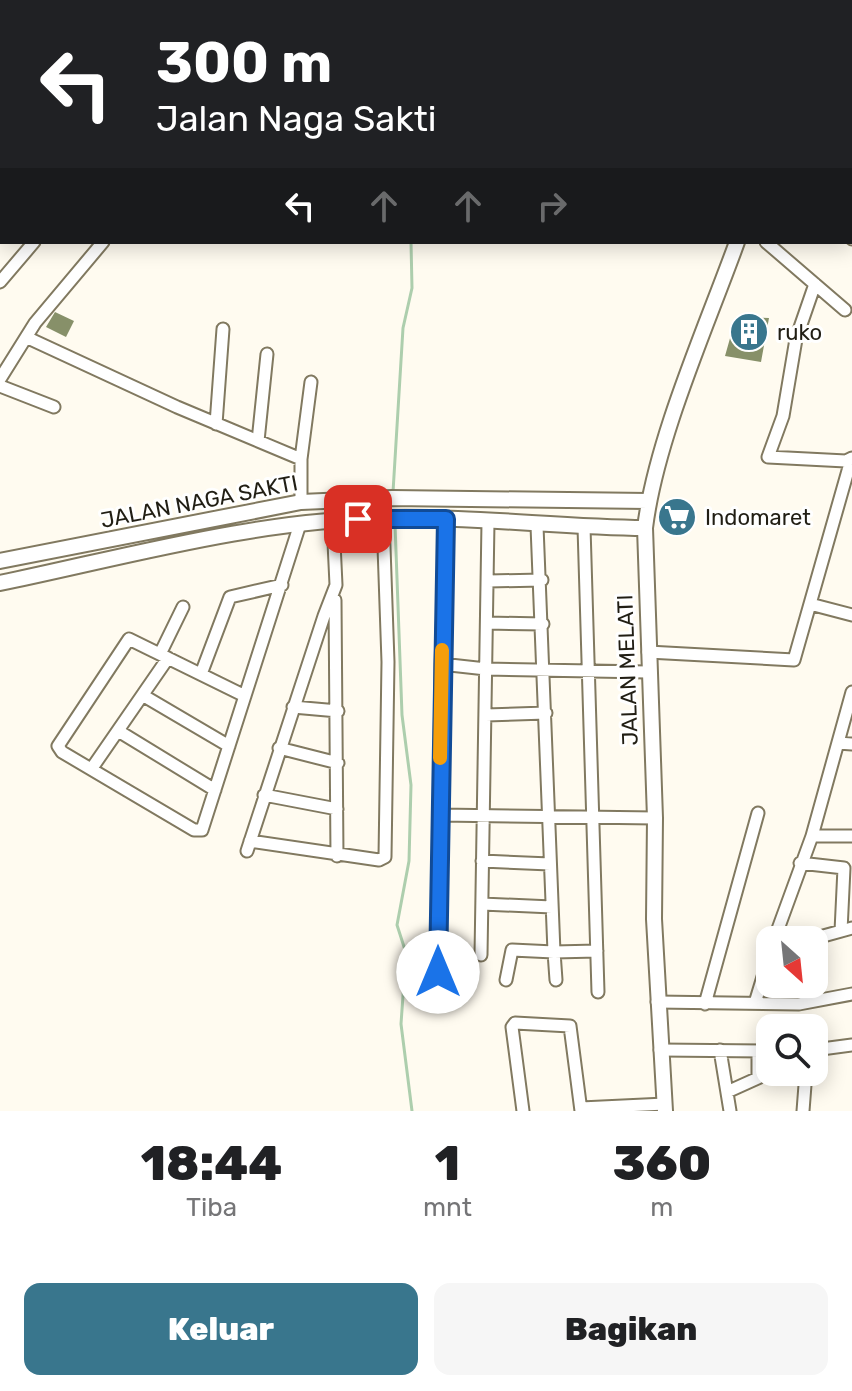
<!DOCTYPE html>
<html lang="id">
<style>
:root{--surface:#fff;--page:#f6f6f6;--text:#202124;--muted:#757577;--accent:#39768d}
body{margin:0;font-family:Rubik,sans-serif;background:var(--page);color:var(--text);height:100vh;display:flex;flex-direction:column;font-size:30px;white-space:nowrap}
*{box-sizing:border-box;margin:0}
p{font-size:26px;color:var(--muted)}
.icon{flex:none;width:44px;height:44px;fill:none;stroke:currentColor;stroke-width:2;stroke-linecap:round;stroke-linejoin:round}
.map{position:relative;height:1111px;overflow:hidden}
.side{display:flex;flex-direction:column;background:var(--surface);flex:1}
.side>*{flex:none}
.top-card{position:absolute;left:0px;top:0px;width:852px;height:244px;box-shadow:0 4px 20px #0003;background:#202124;color:#fff;overflow:hidden}
.needle{width:52px;rotate:153deg}
.buttons{position:absolute;left:756px;top:926px;display:grid;gap:16px}
.buttons a{display:grid;place-items:center;width:72px;height:72px;border-radius:16px;background:var(--surface);box-shadow:0 4px 20px #0003;font-size:40px}
.pin{position:absolute;display:grid;place-items:center;width:68px;height:68px;color:#fff;margin:-34px;border-radius:16px;box-shadow:0 4px 12px #0006}
.me{position:absolute;width:88px;margin:-44px;rotate:0deg;stroke-linejoin:round;filter:drop-shadow(0 0 6px #0008)}
.turn{display:flex;align-items:center;gap:28px;height:168px;padding:0 24px;font-size:36px}
.turn .icon{width:104px;height:104px;stroke-width:2.5}
.turn b{display:block;font-size:56px;line-height:68px}
.lanes{display:flex;align-items:center;height:76px;padding:0 24px;background:#0003;justify-content:center;gap:40px;direction:ltr}
.lanes .off{opacity:.35}
.eta{display:flex;justify-content:space-evenly;align-items:center;height:136px;text-align:center}
.eta b{font-size:48px;font-weight:800;line-height:56px}
.primary-button{display:flex;gap:16px;margin-top:auto;padding:16px 24px}
.primary-button a{flex:1;height:92px;border-radius:16px;background:var(--accent);color:#fff;font-size:32px;font-weight:800;line-height:92px;text-align:center}
.primary-button a+a{background:var(--page);color:var(--text)}
.map>svg:first-child{display:block}
.lines{fill:none;stroke-linecap:round;stroke-linejoin:round}
.stream{stroke:#adcead;stroke-width:3}
.building{fill:#879069}
.minor-casing{stroke:#817960;stroke-width:15}
.major-casing{stroke:#817960;stroke-width:18}
.minor{stroke:#fff;stroke-width:11}
.major{stroke:#fff;stroke-width:14}
.route-casing{stroke:#114b97;stroke-width:20}
.route{stroke:#1a73e8;stroke-width:14}
.slow{stroke:#f59e0b;stroke-width:14}
.labels{text-anchor:middle;stroke-width:6;stroke-linejoin:round;paint-order:stroke}
.poi-label{font-size:22px;fill:#211e14;stroke:#fff;text-anchor:start}
.street-label{font-size:22px;fill:#211e14;stroke:#fff}
</style>
<div class="map">
<svg width="852" height="1111" viewBox="0 0 852 1111">
<rect width="100%" height="100%" fill="#fffbf0"/>
<g class="lines">
<path class="stream" d="M393 492 403 328 412 288 411 242
M395 524 402 715 411 785 409 861 397 925 406 953 401 1024 412 1111"/>
</g>
<path class="building" d="M55 312 74 321 66 337 46 327Z
M736 317 769 318 761 362 725 356Z"/>
<g class="lines">
<defs>
<path id="minor" d="M164 0 165 2
M542 0 549 2
M207 2 208 0
M261 2 262 0
M354 2V0
M399 2 400 0
M457 2 458 0
M599 2 600 0
M647 2V0
M0 95 2 93
M0 198 2 195
M850 237 852 239
M766 242 845 310
M0 282 34 242
M815 284 796 339 783 416 768 457 846 461 852 458
M28 338 177 407 301 459
M0 379 35 323 103 242
M0 386 54 407
M216 424 223 329
M258 441 267 354
M301 502V459L311 382
M446 519 441 664 486 669 648 672
M584 527 598 992
M488 581 542 580
M335 600 337 856
M810 604 852 615
M487 623 543 624
M161 652 183 607
M648 652 794 660 851 460
M201 674 230 597 282 585
M144 696 229 746
M245 696 129 639 58 746 62 752 194 830H202L300 524
M293 707 338 711
M486 715 546 713
M120 732 215 790
M838 743 852 744
M279 748 338 763
M92 768 168 658
M264 795 337 809
M440 815 655 818
M812 836H852
M250 841 379 860 385 857 388 662 383 518
M247 851 324 616 336 585 333 521
M482 861 550 864
M800 863 844 868 841 931
M482 904 552 907
M774 940 812 836 852 692
M785 940 816 938 852 928
M481 955 488 522
M438 972 441 664
M506 980 512 950 554 952 537 526
M556 980 554 952 597 951
M657 1002 799 1004 852 994
M755 1003 770 954
M705 1004 758 813
M660 1050 770 1051
M720 1050 730 1111
M814 1050 852 1045
M727 1092 758 1078V1051
M581 1108 665 1104
M523 1111 512 1027 515 1023 570 1026 581 1111
M803 1111 806 1072"/>
<path id="major" d="M816 2 817 0
M0 561 301 502 392 498 648 501
M0 583C125 557 255 520 384 518 471 516 558 527 645 528
M665 1111 654 919 655 818 645 528C656 439 706 328 737 242"/>
</defs>
<use href="#minor" class="minor-casing"/>
<use href="#major" class="major-casing"/>
<use href="#minor" class="minor"/>
<use href="#major" class="major"/>
</g>
<g class="lines">
<defs>
<path id="route" d="M358 519H446L438 972"/>
</defs>
<use href="#route" class="route-casing"/>
<use href="#route" class="route"/>
<path class="slow" d="M440 758 442 650"/>
</g>
<defs>
<symbol id="building-disc" viewBox="-11 -11 22 22"><circle r="9.5" fill="#39768d" stroke="#fff"/><path d="M-4-6H4V6H1V3H-1V6H-4ZM-2.5-4.3h1.7v1.8h-1.7ZM.8-4.3h1.7v1.8H.8ZM-2.5-1h1.7V.8h-1.7ZM.8-1h1.7V.8H.8Z" fill="#fff"/></symbol>
<symbol id="supermarket-disc" viewBox="-11 -11 22 22"><circle r="9.5" fill="#39768d" stroke="#fff"/><path d="M-6-5.5h2.5l.6 2H6L4.5 2H-2.5L-4.4-4H-6ZM-1.5 3.2a1.3 1.3 0 1 0 .1 0ZM3 3.2a1.3 1.3 0 1 0 .1 0Z" fill="#fff"/></symbol>
</defs>
<g fill-rule="evenodd">
<use href="#building-disc" x="727" y="310" width="44" height="44"/>
<use href="#supermarket-disc" x="655" y="495" width="44" height="44"/>
</g>
<g class="labels">
<g class="poi-label">
<text x="777" y="340">ruko</text>
<text x="705" y="525">Indomaret</text>
</g>
<g class="street-label">
<text transform="translate(199 501) rotate(-11)" y="8">JALAN NAGA SAKTI</text>
<text transform="translate(627 670) rotate(-92)" y="8">JALAN MELATI</text>
</g>
</g>
</svg>
<div class="buttons">
<a><svg class="needle" viewBox="-14 -14 28 28"><path d="M0-13l5 13h-10z" fill="#e53935"/><path d="M0 13l5-13h-10z" fill="#757577"/></svg></a>
<a><svg class="icon" aria-label="search" viewBox="0 0 24 24"><circle cx="10" cy="10" r="6"/><path d="M15 15l6 6"/></svg></a>
</div>
<div class="pin" style="left:358px;top:519px;background:#d93025"><svg class="icon" aria-label="arrive" viewBox="0 0 24 24"><path d="M6 21V4h12l-3 4 3 4H6"/></svg></div>
<svg class="me" style="left:438px;top:972px" viewBox="-20 -20 40 40"><circle r="19" fill="#fff"/><path d="M0-13L10 11 0 6-10 11z" fill="#1a73e8"/></svg>
<div class="top-card">
<div class="turn"><svg class="icon" aria-label="left" viewBox="0 0 24 24"><path d="M17 20v-9H6M10 6l-5 5 5 5"/></svg><div><b>300 m</b>Jalan Naga Sakti</div></div>
<div class="lanes"><svg class="icon" aria-label="left" viewBox="0 0 24 24"><path d="M17 20v-9H6M10 6l-5 5 5 5"/></svg><svg class="icon off" aria-label="ahead" viewBox="0 0 24 24"><path d="M12 20V5M6 11l6-6 6 6"/></svg><svg class="icon off" aria-label="ahead" viewBox="0 0 24 24"><path d="M12 20V5M6 11l6-6 6 6"/></svg><svg class="icon off" aria-label="right" viewBox="0 0 24 24"><path d="M7 20v-9h11M14 6l5 5-5 5"/></svg></div>
</div>
</div>
<section class="side">
<div class="eta">
<div><b>18:44</b><p>Tiba</p></div>
<div><b>1</b><p>mnt</p></div>
<div><b>360</b><p>m</p></div>
</div>
<div class="primary-button"><a>Keluar</a><a>Bagikan</a></div>
</section>
